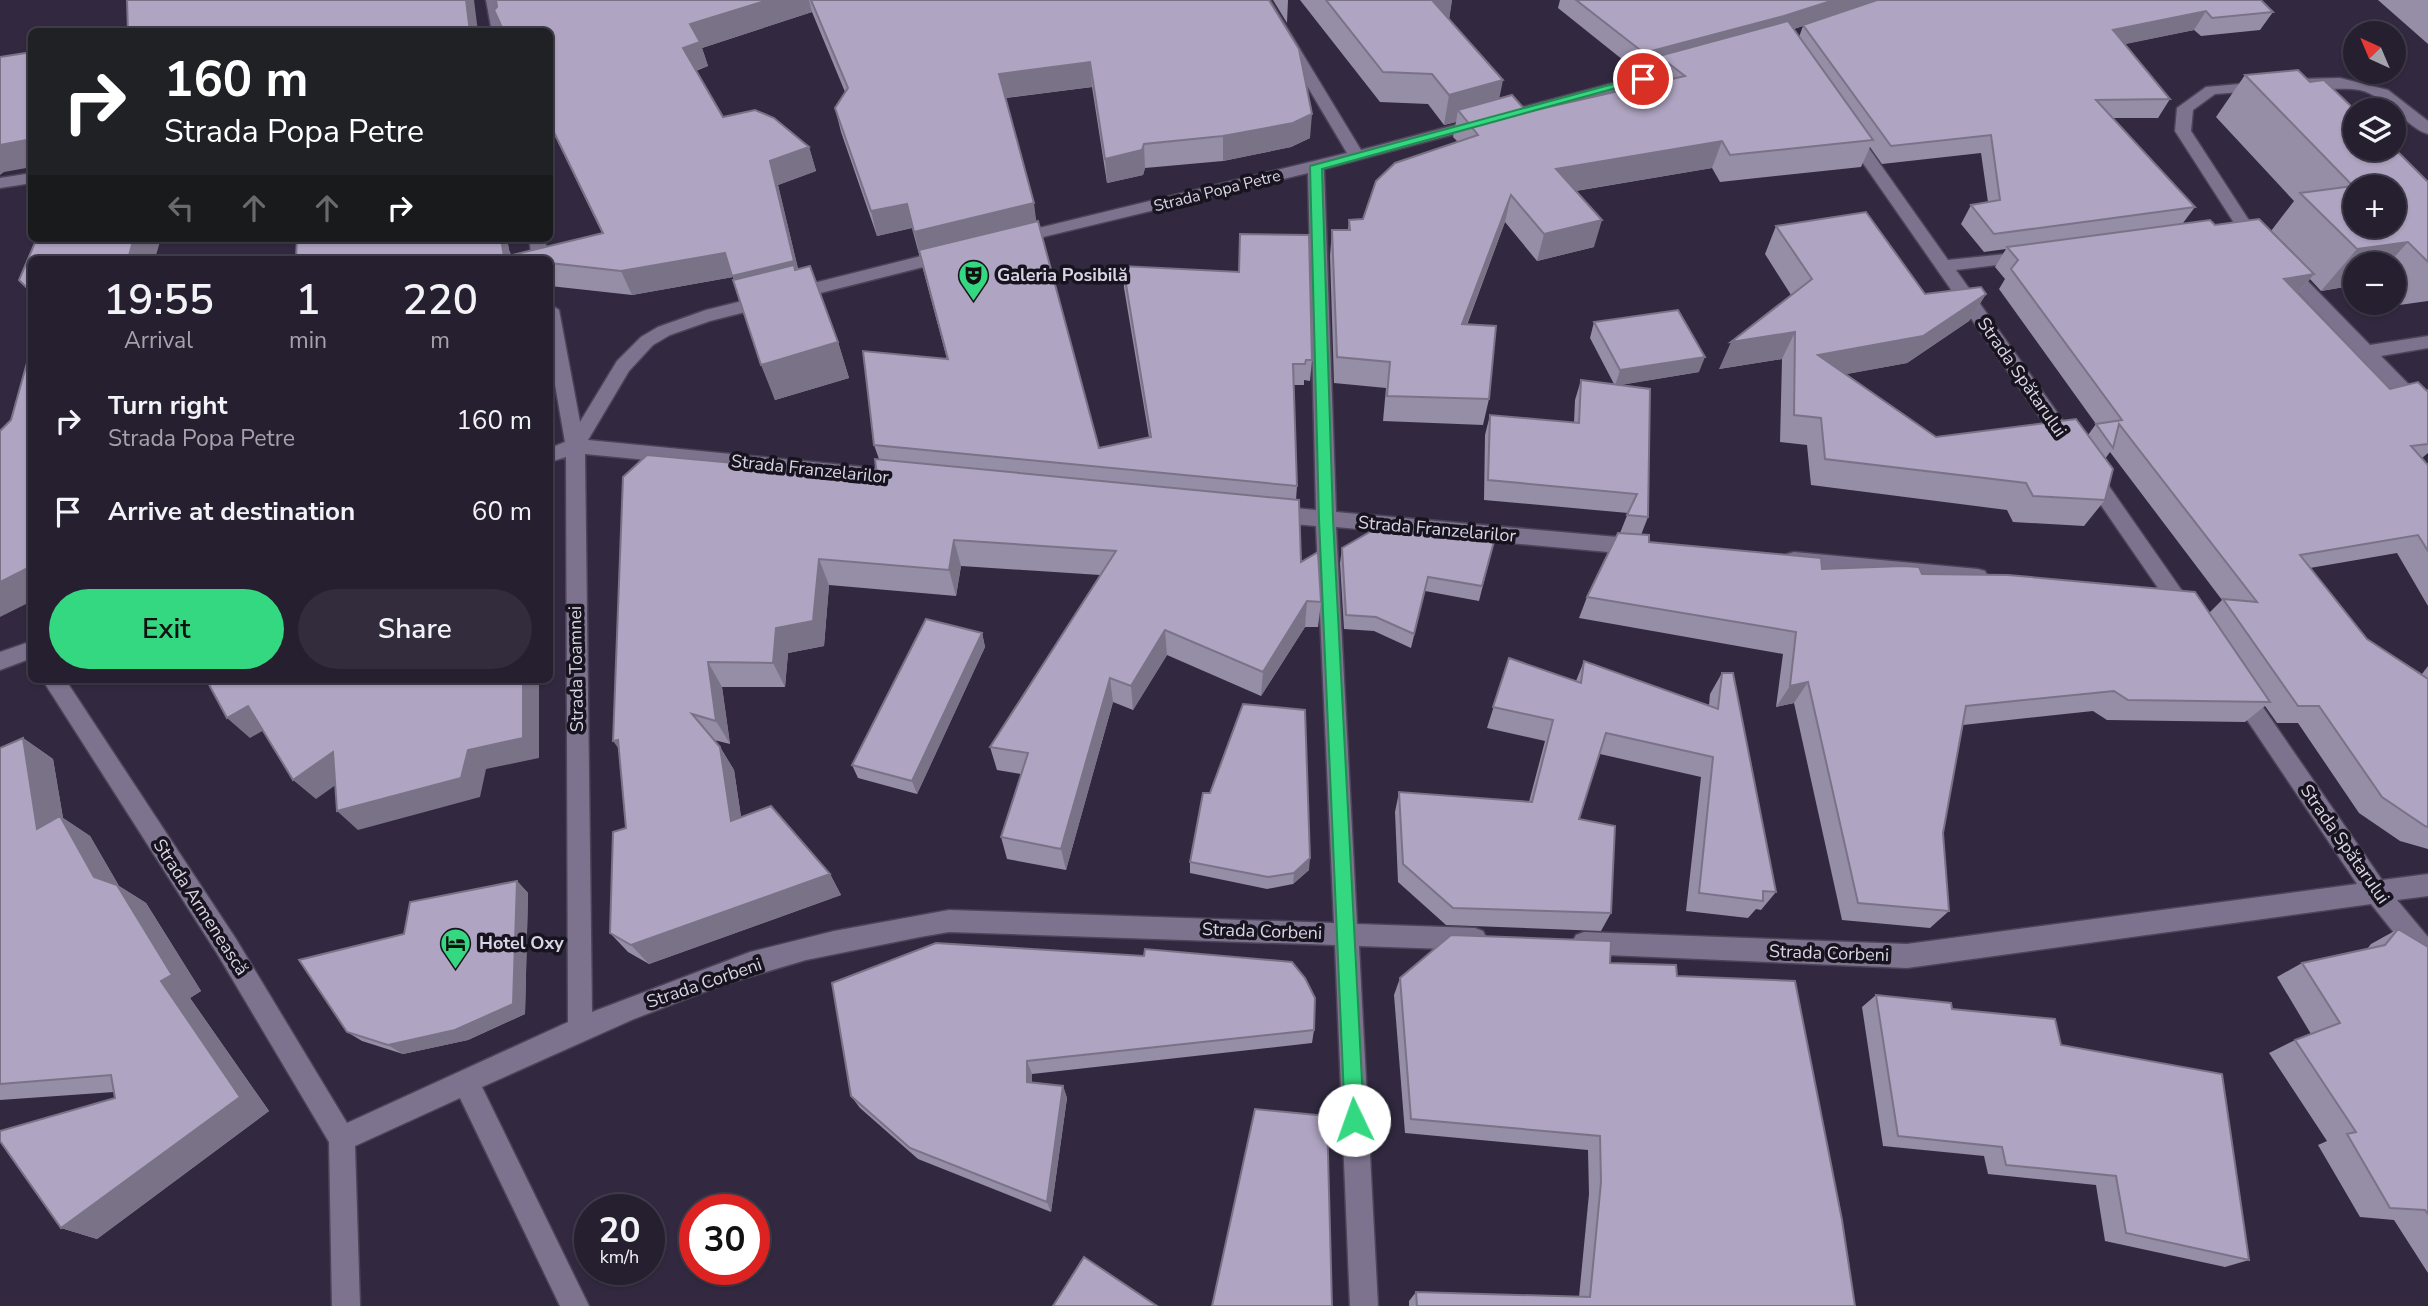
<!DOCTYPE html>
<meta charset="utf-8">
<style>
:root{--surface:#261f30;--page:#322c3c;--text:#f1f3f6;--muted:#a4a2ab;--line:#423d4c;--accent:#34d881}
body{margin:0;font-family:"Nunito Sans",sans-serif;background:var(--page);color:var(--text);height:100vh;display:flex;flex-direction:column;font-size:26px;white-space:nowrap}
*{box-sizing:border-box;margin:0}
p{font-size:23px;color:var(--muted)}
.icon{flex:none;width:38px;height:38px;fill:none;stroke:currentColor;stroke-width:2;stroke-linecap:round;stroke-linejoin:round}
.map{position:relative;flex:1;overflow:hidden}
.side{position:absolute;left:28px;top:256px;width:525px;height:427px;display:flex;flex-direction:column;background:var(--surface);border-radius:10px;box-shadow:0 2px 5px #0004,0 0 0 2px var(--line)}
.side>*{flex:none}
.top-card{position:absolute;left:28px;top:28px;width:525px;height:214px;border-radius:10px;box-shadow:0 2px 5px #0004,0 0 0 2px var(--line);background:#202124;color:#fff;overflow:hidden}
.needle{width:46px;rotate:316deg}
.tools{position:absolute;left:2343px;top:21px;display:grid;gap:14px}
.tools a{display:grid;place-items:center;width:63px;height:63px;border-radius:50%;background:var(--surface);box-shadow:0 2px 5px #0004,0 0 0 2px var(--line);font-size:35px}
.speed{position:absolute;left:574px;top:1194px;display:flex;gap:14px;font-size:35px;font-weight:700;text-align:center}
.speed>*{display:grid;place-content:center;width:91px;height:91px;border-radius:50%;background:var(--surface);box-shadow:0 2px 5px #0004,0 0 0 2px var(--line);line-height:1}
.speed small{font-size:18px;font-weight:400}
.speed .limit{border:10px solid #d22;background:#fff;color:#111}
.pin{position:absolute;display:grid;place-items:center;width:60px;height:60px;color:#fff;margin:-30px;border:4px solid #fff;border-radius:50%;box-shadow:0 2px 7px #0007}
.me{position:absolute;width:77px;margin:-38px;rotate:357deg;stroke-linejoin:round;filter:drop-shadow(0 0 5px #0008)}
.turn{display:flex;align-items:center;gap:24px;height:147px;padding:0 21px;font-size:32px}
.turn .icon{width:91px;height:91px;stroke-width:2.5}
.turn b{display:block;font-size:49px;line-height:60px}
.lanes{display:flex;align-items:center;height:66px;padding:0 21px;background:#0003;justify-content:center;gap:35px;direction:ltr}
.lanes .off{opacity:.35}
.eta{display:flex;justify-content:space-evenly;align-items:center;height:119px;text-align:center}
.eta b{font-size:42px;font-weight:600;line-height:49px}
.cta{display:flex;gap:14px;margin-top:auto;padding:14px 21px}
.cta a{flex:1;height:80px;border-radius:42px;background:var(--accent);color:#111;font-size:28px;font-weight:600;line-height:80px;text-align:center}
.cta a+a{background:var(--page);color:var(--text)}
ul{padding:0;list-style:none}
li{display:flex;align-items:center;gap:21px;height:91px;padding:0 21px}
li div{flex:1}
li b{display:block;font-size:26px}
li em{font-style:normal}
.map>svg:first-child{display:block}
.lines{fill:none;stroke-linecap:round;stroke-linejoin:round}
.minor-casing{stroke:#4c4458;stroke-width:3}
.minor{fill:#7d738e;fill-rule:evenodd}
.wall{fill:#968da6;fill-rule:evenodd}
.shaded-wall{fill:#7a7387}
.building{fill:#afa4c1;stroke:#7a7387;stroke-width:2;fill-rule:evenodd}
.route{fill:#34d881;stroke:#228c54;stroke-width:2}
.labels{text-anchor:middle;stroke-width:7;stroke-linejoin:round;paint-order:stroke}
.far-street-label{font-size:16px;fill:#dad5e4;stroke:#18141f}
.poi-label{font-size:18px;font-weight:bold;fill:#dad5e4;stroke:#18141f;text-anchor:start}
.street-label{font-size:18px;fill:#dad5e4;stroke:#18141f}
</style>
<div class="map">
<svg width="2428" height="1306" viewBox="0 0 2428 1306">
<rect width="100%" height="100%" fill="#322940"/>
<g class="lines">
<defs>
<path id="minor" d="M486 0H500L506 32H492Z
M1256 0H1270L1361 150 1681 65 1688 69 1686 72 1324 169 1336 512 1640 539 1647 541 1650 547 1647 553 1640 555 1336 527 1357 924 1475 928 1483 931 1487 939 1483 947 1475 950 1359 946 1378 1306H1350L1335 945 949 932 920 937 806 960 722 985 634 1019 482 1087 589 1306H560L460 1098 355 1146 360 1306H332L329 1142 218 955 42 679H65L236 939 347 1123 568 1022 566 457 550 462V448L565 442 550 356V304L559 310 580 422 617 361 641 337 658 327 706 310 949 249 957 255 955 259 710 321 670 335 653 345 629 371 588 440 905 471 915 478 905 485 585 454 592 1012 750 952 834 931 949 910 1334 923 1316 526 1271 522 1264 519 1261 514 1264 509 1271 506 1316 510 1308 173 1014 244 1006 239 1014 234 1347 153Z
M2340 78 2388 90 2428 121V134C2407 128 2388 97 2360 90 2343 86 2300 93 2290 84L2298 79Z
M2262 82 2270 87 2267 90 2215 94 2193 110 2191 131 2252 225 2244 230 2238 229 2175 131 2177 108 2206 87Z
M1850 128 1856 130 1948 260 2035 251 2037 255 2035 259 2029 261 1956 270 2076 439 2078 444 2076 449H2062L1842 133Z
M32 173V183L0 188V178Z
M529 238H545L548 259H532Z
M2284 261 2290 263 2370 345 2428 336V348L2381 356 2428 404V423L2421 421 2278 271 2276 267 2278 263Z
M2090 467 2097 469 2194 608 2197 614 2194 620 2187 622 2180 620 2083 479 2080 474Z
M1794 552 1978 569 1985 571 1988 577 1985 583 1978 585 1794 568 1787 566 1784 560 1787 554Z
M32 641V658L0 670V652Z
M2241 684 2249 687 2382 880 2428 874V896L2397 900 2428 937V968L2419 964 2371 904 1907 968 1584 954 1576 951 1572 943 1576 935 1584 932 1907 944 2357 884 2233 699 2230 693 2233 687Z"/>
</defs>
<use href="#minor" class="minor-casing"/>
<use href="#minor" class="minor"/>
</g>
<path class="wall" d="M496 0H1269L1310 138 1291 147 1223 161 1145 168 1143 175 1107 183 1092 87 1006 98 1036 221 1099 448 1149 437 1124 288 1123 266 1312 360 1310 381 1304 380V385H1294L1297 486 1296 500 1301 562 1321 602 1318 627H1305L1261 696 1167 655 1133 710 1113 702 1066 870 1007 859 1001 837 1021 774 997 770 990 747 1100 575 961 566 956 596 829 585 824 646 788 653 785 687H722L730 744 714 740 720 747 734 770 741 817 830 874 841 895 649 964 628 952 610 933 626 828 619 750 877 476 879 459 874 445 947 359 912 228 877 236 841 132 835 108 845 92 812 12 702 48 708 66 696 71 723 117 809 147 816 171 778 185 798 269 838 342 849 378 775 400 733 277 632 295 550 286V259L297 238H507L509 250 511 255 602 233 550 126V32H503L494 10 497 7Z
M1273 0H1288L1287 23Z
M1300 0H1452L1449 19 1499 99 1527 112 1652 83H1651L1656 67 1638 72 1558 8 1560 0H2261L2273 12 2260 30 2201 36 2194 30 2124 44 2170 99 2158 118H2113L2195 207 2183 223 2215 225 2271 231 2294 201 2216 117 2245 75 2310 82 2428 182V301L2392 306 2389 303H2394V264H2356V285L2321 291 2310 279 2298 293 2390 389 2427 390 2428 389V453L2422 458 2428 465V606L2397 553 2310 568 2367 639 2422 674 2428 666V849L2400 841 2359 813 2298 723H2277L2265 706 2245 722 2107 720 2093 711 1963 725 1943 833 1949 911 1930 928 1842 920 1794 703 1776 707 1783 654 1579 618 1587 597 1620 533 1628 513 1484 500 1485 435 1490 415 1574 423 1575 400 1581 380 1614 384 1590 338 1594 322 1699 372 1619 385 1648 517 1641 535 1649 542 1822 569 1922 574 2209 613 2222 600 2110 452 2105 459V500L2084 526 2013 522 2007 510 1811 485 1807 445 1780 442 1782 359 1719 369 1791 295 1765 254 1776 226 1925 294H1986L1969 321 1907 363 1846 374 1936 437 2088 435 2096 424 1999 289 2005 279 1995 267 2006 249 1984 252 1961 224 1971 205 1988 202 1981 153 1882 164 1870 147 1861 167 1720 182 1712 168 1576 191 1594 247 1537 261 1505 222 1467 325 1489 399 1483 425 1383 421 1386 388 1334 383 1330 256 1332 230H1348L1349 220 1363 219 1458 142 1453 137 1456 122 1444 125 1428 104 1380 102ZM1803 26 1799 37 1794 29Z
M2378 0H2428V44Z
M1496 534 1479 601 1425 591 1411 648 1374 631 1344 629 1340 563 1342 548Z
M982 633 985 647 917 794 858 778 852 765Z
M1509 658 1576 681 1584 661 1709 705 1710 694 1722 673 1776 892 1761 910 1756 909 1748 918 1686 911 1701 777 1600 754 1579 819 1611 913 1601 931 1446 925 1398 882 1395 812 1399 792 1529 802 1545 741 1487 728Z
M23 738 53 759 63 818 90 836 119 886 146 903 201 991 190 998 269 1111 97 1239 61 1228 115 1098 114 1092 0 1100V748Z
M1190 862 1309 870 1293 884 1267 889 1190 873Z
M517 881 528 893 525 1014 468 1040 403 1054 362 1041 347 1032 404 934Z
M2398 929 2428 947V1273L2394 1220 2360 1217 2318 1145 2327 1141 2269 1053 2295 1040 2311 1034 2277 977 2302 963 2367 949 2371 944Z
M1610 963 1677 976 1855 1306H1409V1301L1416 1292 1579 1297 1589 1194 1588 1150 1405 1133 1394 995 1400 978Z
M832 983 1314 1030 1312 1043 1032 1074V1082L1063 1086 1067 1098 1051 1212 918 1159 860 1108 851 1096Z
M1876 995 1952 1009 2061 1045 2249 1260 2225 1267 2105 1241 2096 1185 1988 1174 1984 1156 1883 1146 1862 1007Z"/>
<path class="shaded-wall" d="M466 0H474L478 32H470Z
M768 0H809L812 12 702 48 708 66 691 72 683 48 690 24Z
M1428 0H1452L1449 20Z
M1834 0H1885L1803 25V26L1777 34 1659 56 1656 67 1638 72 1644 53Z
M2206 11 2194 30 2102 49 2113 30Z
M1090 62 1092 87 1003 98 999 74Z
M1503 80 1497 110H1458L1456 122 1444 125 1449 95Z
M1312 114 1310 138 1291 147 1223 161V136Z
M32 139V167L4 172 0 175V145Z
M1722 141 1712 168 1550 195 1556 169Z
M1144 144 1145 168 1143 175 1107 183 1105 159Z
M809 147 816 171 778 185 802 285 741 300 733 277 632 295 621 271 725 253 770 161Z
M1511 195 1505 222 1457 350 1462 324Z
M1034 203 1037 227 920 256 914 232Z
M907 204 912 228 877 236 871 211Z
M1602 220 1594 247 1537 261 1544 234Z
M134 238H161L155 259H128Z
M498 238H507L509 250 513 259 504 257Z
M2408 242 2388 264H2356V285L2321 291 2357 249Z
M2314 274 2297 294 2284 279Z
M1986 294 1969 321 1907 363 1804 382 1818 355Z
M1795 332 1782 359 1719 369 1731 342Z
M838 342 849 378 775 400 761 365Z
M1705 357 1699 372 1615 386 1620 370Z
M954 540 961 566 956 596 949 570Z
M32 553V601L0 617V582Z
M819 559 829 585 824 646 788 653 785 687 773 663 776 628Z
M1307 601 1305 627 1261 696 1263 672Z
M1165 630 1167 655 1133 710 1131 686Z
M982 633 985 647 917 794 912 781Z
M708 662 722 687 730 744 716 721Z
M1110 678 1113 702 1066 870 1061 849Z
M523 679H539V758L486 769 480 797 358 830 337 811 468 750Z
M1808 682 1794 703 1776 707 1790 686Z
M248 706 271 726 250 738 227 718Z
M23 738 53 759 63 818 90 836 119 886 146 903 201 991 190 998 269 1111 97 1239 61 1228 240 1097 161 981 94 877 37 829Z
M618 740 630 764 613 741Z
M720 747 734 770 745 843 731 821Z
M333 752 354 772 316 799 293 780Z
M1310 858 1309 870 1293 884 1294 873Z
M830 874 841 895 649 964 631 945Z
M517 881 528 893 525 1014 468 1040 403 1054 388 1045Z
M1027 1061 1032 1074V1094L1027 1082Z
M1063 1086 1067 1098 1051 1212 1047 1202Z"/>
<path class="building" d="M127 0H466L470 32H128Z
M496 0H768L690 24 700 42 683 48 723 117 755 110 774 118 809 147 770 161 794 261 732 276 725 253 621 271 550 263V259H296L297 238H501L504 257 603 233 550 124V32H504L494 10 497 7Z
M811 0H1269L1299 49 1312 114 1293 123 1223 136 1144 144 1142 150 1105 159 1090 62 999 74 1034 203 914 232 907 204 871 211 835 108 848 88Z
M1326 0H1432L1503 80 1449 95 1432 74 1383 72Z
M1576 0H1834L1784 16 1644 53Z
M1877 0H2261L2273 12 2212 18 2206 11 2113 30 2170 99 2096 100 2195 207 1994 234 1971 205 2000 200 1991 135 1891 146 1803 25Z
M1788 21 1873 140 1730 155 1722 141 1556 169 1602 220 1544 234 1511 195 1462 324 1496 326 1489 399 1387 396 1390 362 1337 357 1332 230H1350L1349 220 1363 219 1376 181 1395 163 1478 135 1458 110 1512 95 1527 112 1685 76 1659 56Z
M32 52V139L0 145V57Z
M2298 70 2310 82 2324 80 2356 111V149L2394 148 2428 182V262L2408 242 2357 249 2300 193 2353 186 2245 75ZM2356 187H2394V226H2356Z
M1866 212 1925 294 1981 287 1986 294 1923 336 1818 355 1936 437 2076 419 2113 469 2105 500 2033 496 2026 483 1825 459 1821 418 1794 415 1795 332 1731 342 1812 279 1776 226Z
M2259 219 2314 274 2284 279 2390 389 2418 382 2428 392V444L2411 446 2428 465V551L2418 535 2300 555 2367 639 2428 679V827L2425 826 2382 797 2319 706H2298L2223 599 2257 602 2119 424 2113 448 2096 424 2122 420 2011 269 2018 260 2007 247 2210 220 2215 225Z
M1038 221 1099 448 1151 437 1123 266 1239 272 1240 234 1309 235 1312 360H1306L1305 364H1293L1297 486 874 445 863 351 948 359 919 250Z
M37 238H134L128 259H32V293L19 280Z
M794 265 795 270 810 266 838 342 761 365 733 280Z
M1678 310 1705 357 1620 370 1594 322Z
M30 352H32V553L28 568 0 582V431L11 420Z
M1581 380 1650 389 1648 517 1627 515 1637 494 1488 480 1490 415 1579 423Z
M647 455 877 476 875 459 1299 500 1301 562 1318 552 1321 602 1307 601 1263 672 1165 630 1131 686 1110 678 1061 849 1001 837 1028 753 990 747 1116 551 954 540 949 570 819 559 813 621 776 628 773 663 708 662 716 721 692 714 720 747 731 821 771 806 830 874 631 945 610 933 613 832 626 828 618 740 613 741 623 477Z
M1382 525 1496 534 1482 586 1428 577 1414 634 1376 617 1346 615 1342 548Z
M1618 533 1649 535V542L1821 558 1822 569 1903 566 1919 567 1922 574 2008 575 2195 592 2270 702 2128 700 2114 691 1966 706 1943 833 1949 911 1858 903 1808 682 1790 686 1796 632 1587 597Z
M926 619 982 633 912 781 852 765Z
M1509 658 1581 683 1584 661 1718 709 1722 673H1733L1776 892 1763 891V901L1699 893 1713 757 1606 733 1579 819 1615 826 1611 913 1453 908 1403 864 1399 792 1532 802 1553 720 1493 707Z
M206 679H523V738L468 750 461 778 337 811 333 752 293 780 248 706 227 718Z
M1243 704 1305 710 1310 858 1294 873 1268 877 1190 862 1203 793H1210Z
M23 738 37 829 60 816 94 877 117 885 172 975 161 981 240 1097 61 1228 0 1141V1131L115 1098 111 1075 0 1084V748Z
M517 881 513 1004 455 1030 388 1045 347 1032 299 960 404 934 410 902Z
M2398 929 2428 947V1214L2425 1210 2390 1208 2347 1134 2356 1132 2295 1040 2340 1023 2302 963 2385 945Z
M1451 935 1611 941 1610 963 1676 965 1677 976 1795 981 1842 1220 1855 1306H1417L1416 1292 1590 1297 1601 1182 1600 1136 1411 1119 1400 978Z
M936 943 1144 956 1145 949 1292 962 1305 978 1315 998 1314 1030 1027 1061V1082L1063 1086 1047 1202 910 1148 851 1096 832 983Z
M1876 995 1951 1003 1952 1009 2055 1019 2061 1045 2222 1074 2249 1260 2126 1233 2116 1176 2006 1165 2002 1147 1898 1136Z
M1255 1109 1327 1116 1332 1306H1212Z
M1084 1257 1157 1306H1053Z"/>
<path class="route" d="M1639 77 1649 79 1322 169 1333 519 1364 1120 1361 1127 1354 1129 1347 1127 1345 1120 1319 519 1310 166Z"/>
<defs>
<symbol id="theatre-pin" viewBox="-11 -11 22 30"><path d="M0 17L-7.5 6A9.5 9.5 0 1 1 7.5 6Z" fill="#34d881" stroke="#18141f"/><path d="M-5-5.5Q0-4 5-5.5V0Q5 5 0 6Q-5 5-5 0ZM-3.3-2.5H-1v1.5H-3.3ZM1-2.5H3.3v1.5H1ZM-2.8 1Q0 5.5 2.8 1Z" fill="#111"/></symbol>
<symbol id="hotel-pin" viewBox="-11 -11 22 30"><path d="M0 17L-7.5 6A9.5 9.5 0 1 1 7.5 6Z" fill="#34d881" stroke="#18141f"/><path d="M-6-4.5h1.5V1H6V5H4.5V3h-9V5H-6ZM-4 0a1.8 1.8 0 1 1 3.6 0ZM.5 0V-2.5h3Q6-2.5 6 0Z" fill="#111"/></symbol>
</defs>
<g fill-rule="evenodd">
<use href="#theatre-pin" x="956" y="258" width="35" height="47"/>
<use href="#hotel-pin" x="438" y="926" width="35" height="47"/>
</g>
<g class="labels">
<g class="far-street-label">
<text transform="translate(1217 190) rotate(-14)" y="6">Strada Popa Petre</text>
</g>
<g class="poi-label">
<text x="997" y="281">Galeria Posibilă</text>
<text x="479" y="949">Hotel Oxy</text>
</g>
<g class="street-label">
<text transform="translate(2022 377) rotate(55)" y="6">Strada Spătarului</text>
<text transform="translate(810 469) rotate(6)" y="6">Strada Franzelarilor</text>
<text transform="translate(1437 529) rotate(5)" y="6">Strada Franzelarilor</text>
<text transform="translate(576 669) rotate(-91)" y="6">Strada Toamnei</text>
<text transform="translate(2345 844) rotate(55)" y="6">Strada Spătarului</text>
<text transform="translate(201 907) rotate(57)" y="6">Strada Armenească</text>
<text transform="translate(1262 931) rotate(2)" y="6">Strada Corbeni</text>
<text transform="translate(1829 953) rotate(2)" y="6">Strada Corbeni</text>
<text transform="translate(704 983) rotate(-19)" y="6">Strada Corbeni</text>
</g>
</g>
</svg>
<div class="tools">
<a><svg class="needle" viewBox="-14 -14 28 28"><path d="M0-13l5 13h-10z" fill="#e53935"/><path d="M0 13l5-13h-10z" fill="#a4a2ab"/></svg></a>
<a><svg class="icon" aria-label="layers" viewBox="0 0 24 24"><path d="M12 4l9 5-9 5-9-5zM3 14l9 5 9-5"/></svg></a>
<a>+</a>
<a>−</a>
</div>
<div class="speed"><div>20<small>km/h</small></div><div class="limit">30</div></div>
<div class="pin" style="left:1643px;top:79px;background:#d93025"><svg class="icon" aria-label="arrive" viewBox="0 0 24 24"><path d="M6 21V4h12l-3 4 3 4H6"/></svg></div>
<svg class="me" style="left:1354px;top:1120px" viewBox="-20 -20 40 40"><circle r="19" fill="#fff"/><path d="M0-13L10 11 0 6-10 11z" fill="#34d881"/></svg>
<div class="top-card">
<div class="turn"><svg class="icon" aria-label="right" viewBox="0 0 24 24"><path d="M7 20v-9h11M14 6l5 5-5 5"/></svg><div><b>160 m</b>Strada Popa Petre</div></div>
<div class="lanes"><svg class="icon off" aria-label="left" viewBox="0 0 24 24"><path d="M17 20v-9H6M10 6l-5 5 5 5"/></svg><svg class="icon off" aria-label="ahead" viewBox="0 0 24 24"><path d="M12 20V5M6 11l6-6 6 6"/></svg><svg class="icon off" aria-label="ahead" viewBox="0 0 24 24"><path d="M12 20V5M6 11l6-6 6 6"/></svg><svg class="icon" aria-label="right" viewBox="0 0 24 24"><path d="M7 20v-9h11M14 6l5 5-5 5"/></svg></div>
</div>
<section class="side">
<div class="eta">
<div><b>19:55</b><p>Arrival</p></div>
<div><b>1</b><p>min</p></div>
<div><b>220</b><p>m</p></div>
</div>
<ul>
<li><svg class="icon" aria-label="right" viewBox="0 0 24 24"><path d="M7 20v-9h11M14 6l5 5-5 5"/></svg><div><b>Turn right</b><p>Strada Popa Petre</p></div><em>160 m</em></li>
<li><svg class="icon" aria-label="arrive" viewBox="0 0 24 24"><path d="M6 21V4h12l-3 4 3 4H6"/></svg><div><b>Arrive at destination</b></div><em>60 m</em></li>
</ul>
<div class="cta"><a>Exit</a><a>Share</a></div>
</section>
</div>
